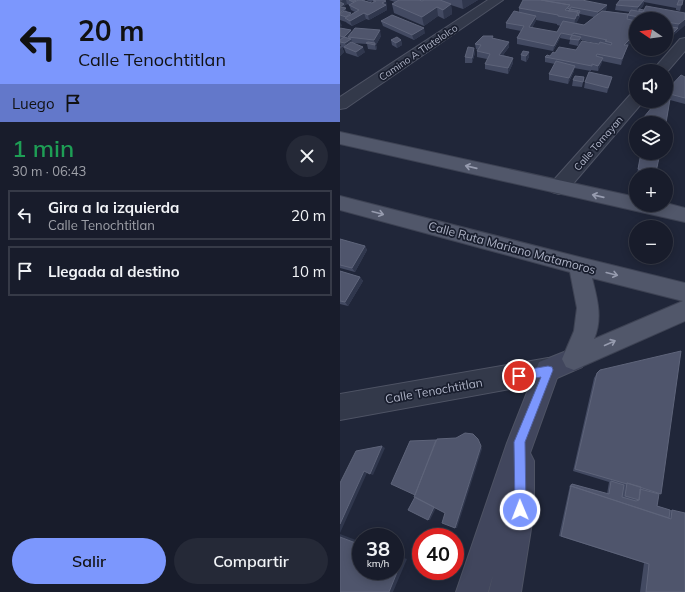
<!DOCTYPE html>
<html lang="es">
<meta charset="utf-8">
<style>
:root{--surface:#181c2b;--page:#252937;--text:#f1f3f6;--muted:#9fa1a9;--line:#363a47;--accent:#7c97fd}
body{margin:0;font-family:Mulish,sans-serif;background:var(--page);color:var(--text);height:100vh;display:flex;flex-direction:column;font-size:15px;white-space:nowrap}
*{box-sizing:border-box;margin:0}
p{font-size:13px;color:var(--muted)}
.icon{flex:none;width:22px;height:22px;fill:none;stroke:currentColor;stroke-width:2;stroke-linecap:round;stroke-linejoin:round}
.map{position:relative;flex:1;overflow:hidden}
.details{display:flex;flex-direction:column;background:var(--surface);width:340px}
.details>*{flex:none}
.top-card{background:#7c97fd;color:#111;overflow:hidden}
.needle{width:26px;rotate:283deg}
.buttons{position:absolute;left:289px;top:12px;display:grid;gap:8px}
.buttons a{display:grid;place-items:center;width:44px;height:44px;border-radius:50%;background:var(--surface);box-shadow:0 2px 10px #0003,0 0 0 1px var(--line);font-size:20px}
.speed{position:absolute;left:12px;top:528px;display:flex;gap:8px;font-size:20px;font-weight:700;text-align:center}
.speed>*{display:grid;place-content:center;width:52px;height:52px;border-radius:50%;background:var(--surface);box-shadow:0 2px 10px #0003,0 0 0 1px var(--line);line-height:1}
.speed small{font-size:10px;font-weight:400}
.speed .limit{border:6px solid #d22;background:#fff;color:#111}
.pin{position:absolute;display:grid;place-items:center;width:34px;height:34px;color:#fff;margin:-17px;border:2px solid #fff;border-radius:50%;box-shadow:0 1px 4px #0007}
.me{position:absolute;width:44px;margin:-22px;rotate:359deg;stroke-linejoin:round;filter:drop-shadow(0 0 3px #0008)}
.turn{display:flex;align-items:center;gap:14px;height:84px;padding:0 12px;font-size:18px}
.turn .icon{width:52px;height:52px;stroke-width:2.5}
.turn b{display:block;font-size:28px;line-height:34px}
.then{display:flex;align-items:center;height:38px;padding:0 12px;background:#0003;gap:8px;font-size:15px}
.round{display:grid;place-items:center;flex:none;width:42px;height:42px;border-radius:21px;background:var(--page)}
.headline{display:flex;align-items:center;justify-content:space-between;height:68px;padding:0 12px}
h1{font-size:24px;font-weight:600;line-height:30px;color:#1e9e55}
.button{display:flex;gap:8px;margin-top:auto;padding:8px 12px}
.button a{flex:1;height:46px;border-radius:24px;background:var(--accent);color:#111;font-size:16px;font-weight:600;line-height:46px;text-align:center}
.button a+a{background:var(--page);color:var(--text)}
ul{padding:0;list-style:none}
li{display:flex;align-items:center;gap:12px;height:50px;margin:0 8px 6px;padding:0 4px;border:2px solid var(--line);border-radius:0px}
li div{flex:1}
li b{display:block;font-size:15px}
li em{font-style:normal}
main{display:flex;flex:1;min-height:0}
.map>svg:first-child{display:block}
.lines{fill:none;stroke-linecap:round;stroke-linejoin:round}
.street-casing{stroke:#4e5364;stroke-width:2}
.secondary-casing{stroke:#4e5364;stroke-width:2}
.primary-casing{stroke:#3d4253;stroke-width:2}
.street{fill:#33394a;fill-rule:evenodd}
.secondary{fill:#41465d;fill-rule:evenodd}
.primary{fill:#51576a;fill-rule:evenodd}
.wall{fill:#434a62;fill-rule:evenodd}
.shaded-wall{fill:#30374d}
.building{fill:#4f556c;stroke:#5e647a}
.oneway{stroke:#979caf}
.route{fill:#7c97fd;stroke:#5162a4}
.labels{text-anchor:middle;stroke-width:3.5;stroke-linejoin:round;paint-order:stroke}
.far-street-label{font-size:10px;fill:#aeb3c6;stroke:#191e2e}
.street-label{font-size:12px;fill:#aeb3c6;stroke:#191e2e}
</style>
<main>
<section class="details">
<div class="top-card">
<div class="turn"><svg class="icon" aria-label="left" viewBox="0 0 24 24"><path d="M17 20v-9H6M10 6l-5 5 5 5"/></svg><div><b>20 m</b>Calle Tenochtitlan</div></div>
<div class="then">Luego<svg class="icon" aria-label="arrive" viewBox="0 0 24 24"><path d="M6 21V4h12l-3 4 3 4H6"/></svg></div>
</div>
<div class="headline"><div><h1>1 min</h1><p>30 m · 06:43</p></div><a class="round"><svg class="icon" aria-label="close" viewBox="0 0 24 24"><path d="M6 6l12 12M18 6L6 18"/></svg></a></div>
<ul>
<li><svg class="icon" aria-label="left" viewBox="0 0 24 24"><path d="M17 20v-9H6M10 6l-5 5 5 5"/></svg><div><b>Gira a la izquierda</b><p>Calle Tenochtitlan</p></div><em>20 m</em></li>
<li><svg class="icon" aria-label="arrive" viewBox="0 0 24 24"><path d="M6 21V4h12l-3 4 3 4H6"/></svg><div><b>Llegada al destino</b></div><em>10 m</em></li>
</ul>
<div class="button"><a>Salir</a><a>Compartir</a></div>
</section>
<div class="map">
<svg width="345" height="592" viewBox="0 0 345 592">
<rect width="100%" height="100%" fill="#202639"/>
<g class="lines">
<defs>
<path id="street" d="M148 0H163L6 108 0 109V97Z
M345 38V51L326 73V71H312L340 39Z
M296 94V101H303L302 103 226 192 219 194 212 192 210 187 212 182 290 95Z
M208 358 217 362 220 370 217 378 208 382 0 420V394Z"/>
<path id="secondary" d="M234 348 242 351 246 359 242 367 217 378 190 453 194 461V510L181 592H149L153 575 148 592H116L167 443 199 362Z"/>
<path id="primary" d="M0 132 296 197V205H326V203L345 208V222L0 144Z
M0 196 239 257 345 283V321L234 370 226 367 222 359 234 331 237 308 230 272 0 210ZM252 278 343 301 254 339C263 318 257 298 252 278Z"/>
</defs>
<use href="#street" class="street-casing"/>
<use href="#secondary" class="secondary-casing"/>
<use href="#primary" class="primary-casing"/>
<use href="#street" class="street"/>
<use href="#secondary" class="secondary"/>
<use href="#primary" class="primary"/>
</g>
<path class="wall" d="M0 0H25V1L32 3 33 2V1L31 2 26 0H44L46 1 47 10 29 20 26 19 12 26 7 23 6 22 0 20ZM7 4 9 5 11 10 15 12 11 15 7 12 4 6Z
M49 0H138L123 9 111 5 112 14 104 19 98 16 84 26 54 13 52 4 55 2Z
M280 0H343L340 11 336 10V8L304 2 303 6 300 9 345 25 336 33H327V32L326 31V19H296V37L287 46 281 65 262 61 258 71 251 70V71L234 68V71L228 84 209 80V74L215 64 205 62V57L210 56 215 53 236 50 260 44 241 40 238 46 229 44 230 40 220 38 213 51 177 44V38L181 31 166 28V23L179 12V8L267 5 266 10 265 11 288 14 290 12 275 10 276 5ZM240 14 254 17 244 25 236 23 240 16ZM196 20 217 24V25L221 26 217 32 192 28Z
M41 21 85 33 74 40 43 26Z
M0 28 11 30V32L41 36 36 45 37 48 36 50 28 49 27 44 12 43 25 52 18 57 6 53 4 48 2 47 4 52 0 56V46H1L0 44Z
M153 38 169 47 163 55 173 58V63L168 74 145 69V64L147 59 137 57V51L138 50 136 49 135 44Z
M51 40H61L62 45 57 48 52 45Z
M135 53 132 63H125V57Z
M181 55 189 57 186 62 181 60Z
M244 77 242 87 232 86 233 80Z
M272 77 267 93 244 88 245 82Z
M345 77V104L330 100 326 123H303L302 122 304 117 326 101V91Z
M301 153H320L316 172 315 175H304L297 174Z
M0 239 25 246 27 250 15 272 0 268Z
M0 271 20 277 23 281 8 306 0 304Z
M257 373 321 494H319L317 506 330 510H332L345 592H300L304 563 219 536 230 485 232 484 267 494 269 482 233 471 254 378Z"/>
<path class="shaded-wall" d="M3 0H6L7 4 4 6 7 13 0 15V2Z
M122 0H138L123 9Z
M304 0 303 6 297 12 298 7Z
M46 1 47 10 29 20 28 15 42 3Z
M111 4 112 14 104 19 103 10Z
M267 5 266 10 258 18V12Z
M97 7 98 16 84 26 82 17Z
M240 11V16L234 28 235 19 238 12Z
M24 13 26 19 12 26 10 21Z
M196 16V21L189 32V27Z
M345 19V25L336 33 339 24Z
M0 21 2 26 0 27Z
M84 28 85 33 74 40 72 35Z
M338 28 336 33 326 43V40Z
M11 30 13 36 8 37 9 40 4 37Z
M40 30 41 36 36 45 37 48 36 50 34 40Z
M221 33 220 38 213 51 214 46Z
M296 33V37L287 46 281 65 284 45Z
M241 37V42L238 46 239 40Z
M11 39 13 44 7 48 5 43Z
M61 40 62 45 57 48 56 43Z
M169 42V47L159 60V55Z
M2 47 4 52 0 56V49Z
M23 47 25 52 18 57 16 52Z
M134 48 135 53 132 63V58Z
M189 52V57L186 62V56Z
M173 58V63L168 74V68Z
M263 58 262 63 258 71V66Z
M235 66 234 71 228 84 229 78Z
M272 77 271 82 267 93 268 88Z
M25 246 27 250 15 272 12 268Z
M20 277 23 281 8 306 5 302Z
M42 446 45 448 33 475 30 474Z
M141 446 142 449 117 528H115Z
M24 471 27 473 0 533V524Z
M77 498 96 508 90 520H88Z
M0 534 21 542V545L0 537Z
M55 555 67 559 53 592H49Z"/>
<path class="building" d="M9 0H16L13 2Z
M18 0H21L32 3 36 1 33 0H44L46 1 42 3 46 5 28 15 24 13 10 21 5 18 19 10 9 5Z
M59 0H79L82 1 84 0H100L111 4 103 10 97 7 82 17 52 4Z
M183 0H201L230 5 225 10 238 12 235 19 218 16V15L179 8Z
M201 0H242L267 5 258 12 231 7 230 9 240 11 238 16V12L228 11 230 9 227 8 230 5Z
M280 0H304L298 7 276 5Z
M339 0H343L342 5H337Z
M0 2 4 4 0 7 6 8 0 13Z
M306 6 345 13V19L339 24 326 22V19H310L288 15 291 10 303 12Z
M299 9 304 10 303 12 299 11Z
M4 11 11 13 6 17 0 15V14Z
M174 11 196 16 189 27 217 32 223 21 244 25 262 11 288 14 287 19 296 21V33L284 45H288L282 59 257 54 256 56 263 58 258 66 252 64V66L205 57 207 55 210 56 213 52 215 53 219 47 236 50 242 41 259 44 260 42 271 45 272 43 265 41 267 40 234 33 231 35 221 33 214 46 177 38 184 26 166 23Z
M52 15 84 28 72 35 41 21Z
M331 27 338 28 326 40V34L331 29H328Z
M0 28 11 30 4 37 11 39 5 43 0 42V40L4 37 0 36Z
M15 28 40 30 34 40 8 37Z
M232 35 241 37 239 40 230 39Z
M143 36H153L152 38 169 42 159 55 173 58 168 68 145 64 150 54 137 51 141 45 135 44Z
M57 37 61 40 56 43 51 40Z
M11 42 23 47 16 52 4 47Z
M28 42 35 43V45L26 43Z
M128 47 134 48 132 58 125 57Z
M183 51 189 52 186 56 181 55Z
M216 61 235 66 229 78 209 74Z
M249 72 272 77 268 88 245 82Z
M341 75 345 77V98L326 93V91Z
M235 76 244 77 243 82 233 80Z
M326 98 330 99 326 123H310L304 117 317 101H326Z
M301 153H320L316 172 298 169Z
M0 239 25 246 12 268 0 265Z
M0 271 20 277 5 302 0 301Z
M341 351 321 494 287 483V484L235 469 257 373 260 370Z
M125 433 133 434 138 439 141 446 115 528 102 523 105 513 74 497 97 439 116 438Z
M96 440 75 495 51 484 70 441Z
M42 446 30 474 24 471 0 524V483L16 451Z
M271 481 284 485 282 497 296 501 299 500 300 489 319 494 317 506 330 510 329 518 231 486 230 487 232 484 269 494Z
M287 483 301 487 299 500 285 496Z
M231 486 331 519 332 510 345 513V592H306L309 564 221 536Z
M75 497 94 507 88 520 68 510Z
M88 530 106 537H85Z
M0 537 21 545V571H55V557L62 560 49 592H0Z
M79 546 81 547V566L74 563Z
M95 571H103L102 574Z"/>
<defs><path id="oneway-shaft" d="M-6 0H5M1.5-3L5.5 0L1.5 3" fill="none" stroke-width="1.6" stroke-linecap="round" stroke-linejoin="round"/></defs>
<g class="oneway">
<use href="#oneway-shaft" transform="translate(131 167) rotate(-167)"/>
<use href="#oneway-shaft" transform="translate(258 196) rotate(-167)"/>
<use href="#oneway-shaft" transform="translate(38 213) rotate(15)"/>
<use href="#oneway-shaft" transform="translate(272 274) rotate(14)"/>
<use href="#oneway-shaft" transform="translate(270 343) rotate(-24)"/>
</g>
<path class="route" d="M208 366 212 367 213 370 185 442 186 510 185 514 180 516 176 514 175 510 174 442 201 377 179 381 175 379 174 376 175 372 179 371Z"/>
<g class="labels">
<g class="far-street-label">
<text transform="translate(78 52) rotate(-34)" y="4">Camino A Tlatelolco</text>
<text transform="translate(258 143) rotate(-49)" y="4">Calle Tomayan</text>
</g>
<g class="street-label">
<text transform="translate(172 248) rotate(15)" y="4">Calle Ruta Mariano Matamoros</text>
<text transform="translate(94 391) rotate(-10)" y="4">Calle Tenochtitlan</text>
</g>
</g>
</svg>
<div class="buttons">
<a><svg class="needle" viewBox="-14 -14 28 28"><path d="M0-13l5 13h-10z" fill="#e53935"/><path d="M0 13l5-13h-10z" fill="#9fa1a9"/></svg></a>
<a><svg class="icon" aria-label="sound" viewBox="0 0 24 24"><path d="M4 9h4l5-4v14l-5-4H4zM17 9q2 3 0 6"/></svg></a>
<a><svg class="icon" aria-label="layers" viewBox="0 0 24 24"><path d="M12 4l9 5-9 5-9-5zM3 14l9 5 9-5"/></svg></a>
<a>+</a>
<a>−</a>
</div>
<div class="speed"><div>38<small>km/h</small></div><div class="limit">40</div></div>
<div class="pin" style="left:179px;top:376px;background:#d93025"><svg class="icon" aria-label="arrive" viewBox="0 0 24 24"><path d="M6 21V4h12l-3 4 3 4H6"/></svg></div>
<svg class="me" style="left:180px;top:510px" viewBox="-20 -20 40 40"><circle r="17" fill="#7c97fd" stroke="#fff" stroke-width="3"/><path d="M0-11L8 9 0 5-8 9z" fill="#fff"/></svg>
</div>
</main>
